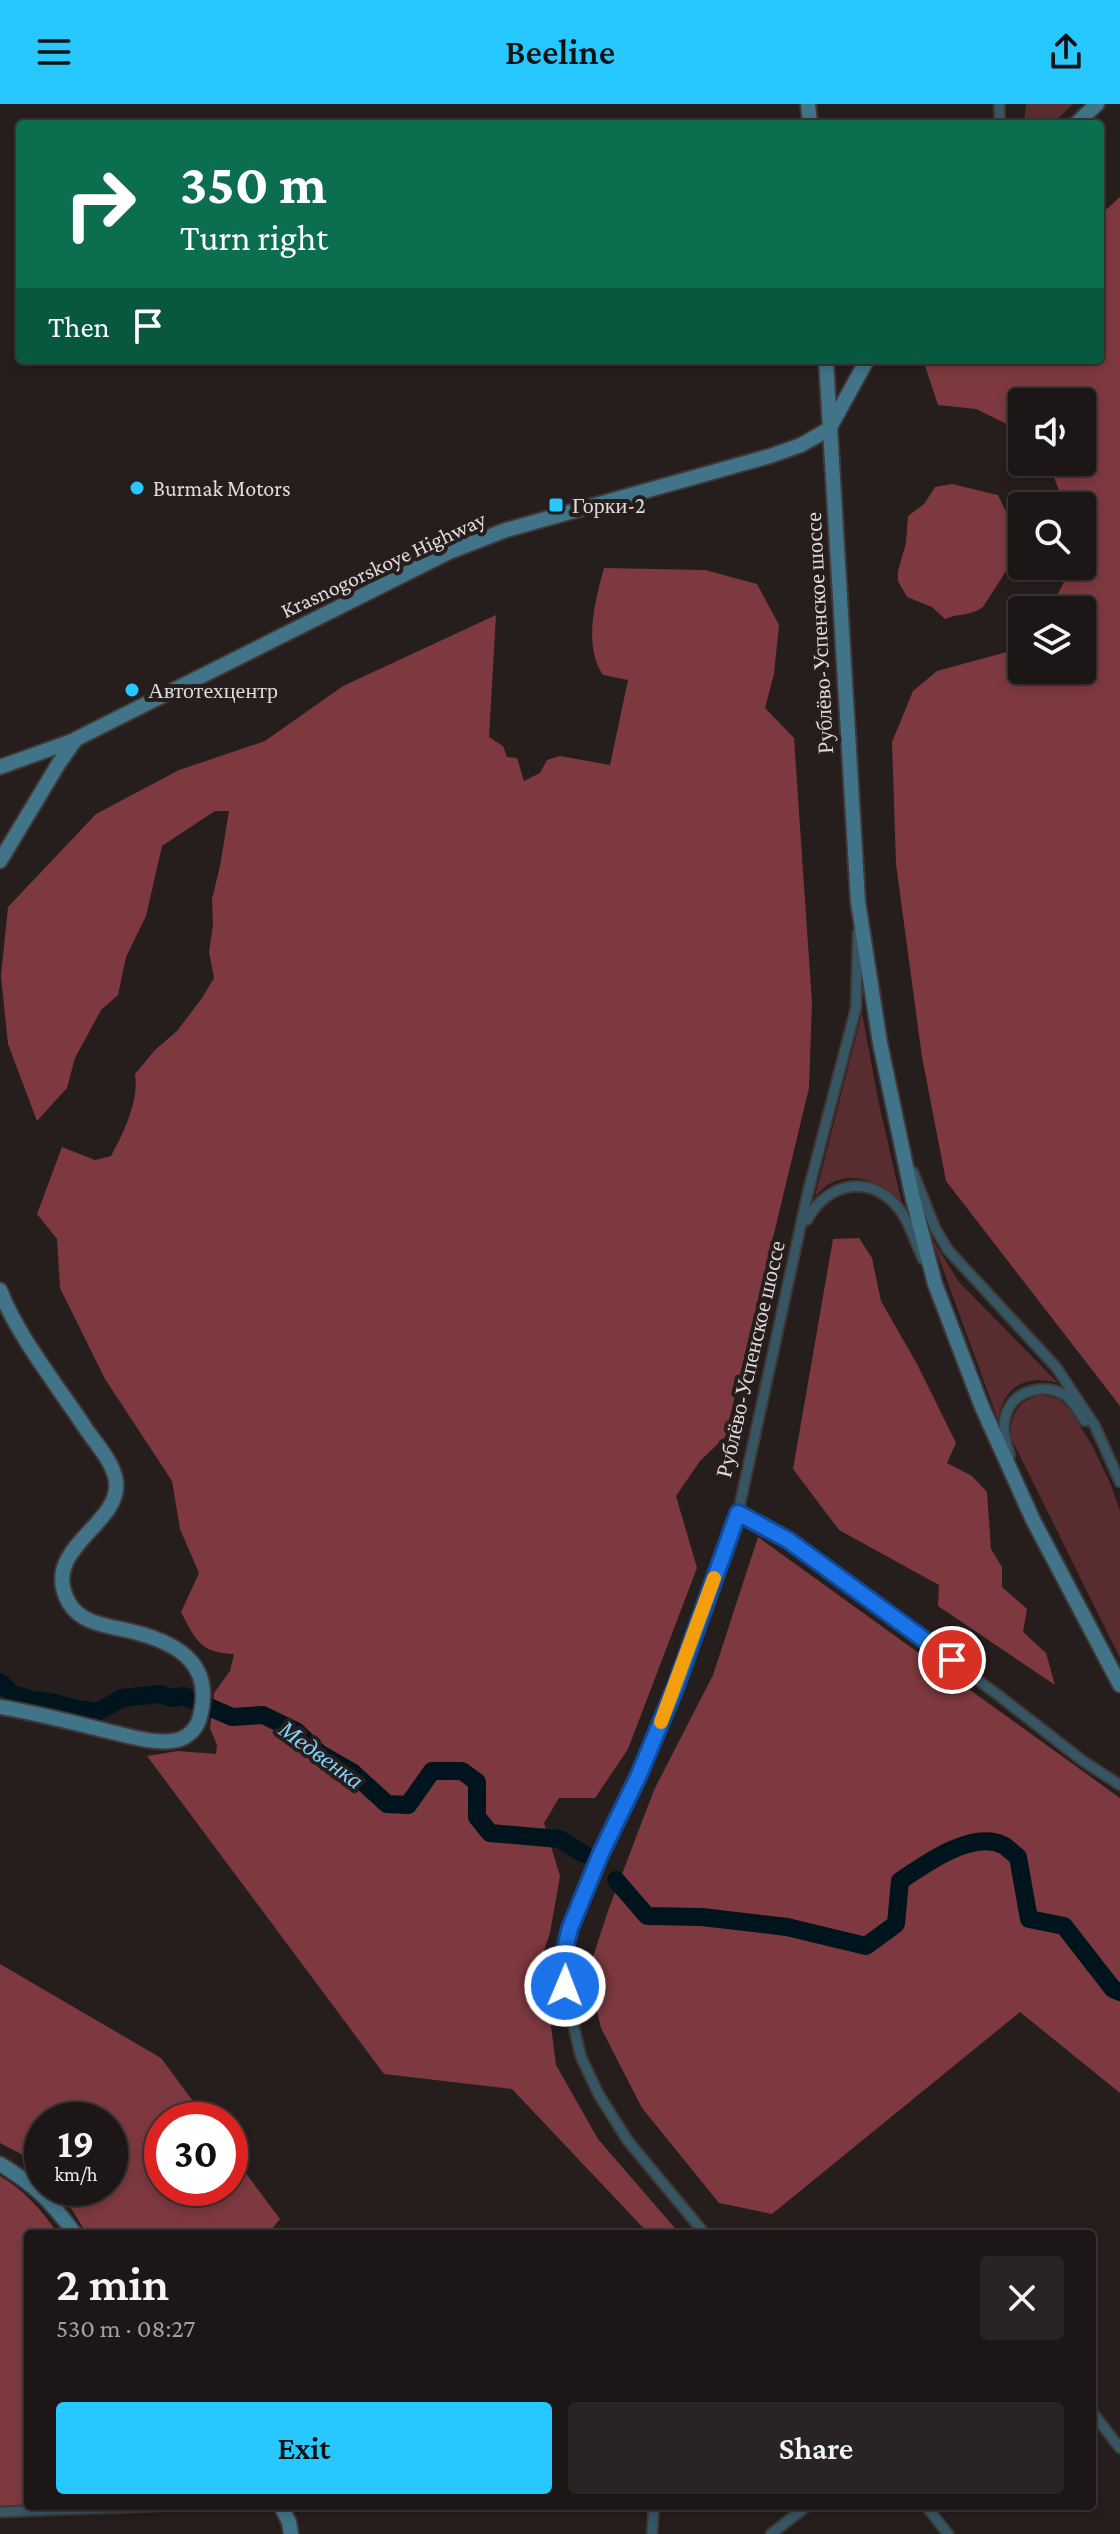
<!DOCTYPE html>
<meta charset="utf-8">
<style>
:root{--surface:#1c1616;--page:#292323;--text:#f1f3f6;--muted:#a09fa1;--line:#3a3535;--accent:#27c8ff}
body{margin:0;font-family:"Crimson Pro",serif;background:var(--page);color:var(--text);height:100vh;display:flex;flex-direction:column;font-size:30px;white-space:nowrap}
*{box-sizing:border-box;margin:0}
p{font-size:26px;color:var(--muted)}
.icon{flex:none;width:44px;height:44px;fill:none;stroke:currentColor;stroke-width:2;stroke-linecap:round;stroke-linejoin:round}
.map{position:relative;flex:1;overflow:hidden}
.sheet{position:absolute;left:24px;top:2126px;width:1072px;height:280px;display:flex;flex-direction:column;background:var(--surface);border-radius:8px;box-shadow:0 4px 12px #0003,0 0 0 2px var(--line)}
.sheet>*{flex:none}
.banner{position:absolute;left:16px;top:16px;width:1088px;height:244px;border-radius:8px;box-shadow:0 4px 12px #0003,0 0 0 2px var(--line);background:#0b6e4f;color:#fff;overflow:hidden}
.controls{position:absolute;left:1008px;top:284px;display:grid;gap:16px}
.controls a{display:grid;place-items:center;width:88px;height:88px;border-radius:8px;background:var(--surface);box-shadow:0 4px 12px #0003,0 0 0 2px var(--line);font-size:40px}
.speed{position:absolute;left:24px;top:1998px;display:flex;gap:16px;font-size:40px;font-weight:700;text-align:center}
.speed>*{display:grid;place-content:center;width:104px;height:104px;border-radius:50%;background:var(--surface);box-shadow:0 4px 12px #0003,0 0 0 2px var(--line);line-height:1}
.speed small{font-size:20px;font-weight:400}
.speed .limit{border:12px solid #d22;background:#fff;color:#111}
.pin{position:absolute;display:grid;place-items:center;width:68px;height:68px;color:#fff;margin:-34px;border:4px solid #fff;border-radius:50%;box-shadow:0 2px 8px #0007}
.me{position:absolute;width:88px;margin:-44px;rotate:1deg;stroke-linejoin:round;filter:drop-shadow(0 0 6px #0008)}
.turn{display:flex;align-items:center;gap:28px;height:168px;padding:0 32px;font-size:36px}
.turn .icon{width:104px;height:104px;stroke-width:2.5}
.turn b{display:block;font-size:56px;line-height:68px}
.then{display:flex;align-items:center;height:76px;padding:0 32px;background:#0003;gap:16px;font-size:30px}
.round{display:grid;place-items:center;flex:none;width:84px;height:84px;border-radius:8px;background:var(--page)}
.summary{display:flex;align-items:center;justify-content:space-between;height:136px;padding:0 32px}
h1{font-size:48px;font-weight:600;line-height:60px}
.action{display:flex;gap:16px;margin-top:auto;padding:16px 32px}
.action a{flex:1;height:92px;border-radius:8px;background:var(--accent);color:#111;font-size:32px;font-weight:600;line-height:92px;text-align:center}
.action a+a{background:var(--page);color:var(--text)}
header{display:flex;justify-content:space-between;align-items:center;height:104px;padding:0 32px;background:var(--accent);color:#111;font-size:36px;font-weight:600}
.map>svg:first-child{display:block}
.green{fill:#592d30}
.forest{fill:#7d393f}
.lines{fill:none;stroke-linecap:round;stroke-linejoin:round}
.river{stroke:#00141d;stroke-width:18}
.street-casing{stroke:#403737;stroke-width:13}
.secondary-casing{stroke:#403737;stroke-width:18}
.street{stroke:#375663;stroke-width:9}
.secondary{stroke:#417489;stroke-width:14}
.route-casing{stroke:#114b97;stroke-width:20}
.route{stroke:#1a73e8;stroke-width:14}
.slow{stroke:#f59e0b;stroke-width:14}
.poi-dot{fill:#27c8ff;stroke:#261d1d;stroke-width:3}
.labels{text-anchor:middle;stroke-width:8;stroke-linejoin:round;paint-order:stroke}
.poi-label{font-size:22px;fill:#e0dada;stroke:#261d1d;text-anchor:start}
.street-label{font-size:22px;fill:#e0dada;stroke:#261d1d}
.water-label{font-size:24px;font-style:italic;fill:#7dd4fa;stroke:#261d1d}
</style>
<header><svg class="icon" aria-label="menu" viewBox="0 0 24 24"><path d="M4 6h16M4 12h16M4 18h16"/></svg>Beeline<svg class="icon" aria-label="share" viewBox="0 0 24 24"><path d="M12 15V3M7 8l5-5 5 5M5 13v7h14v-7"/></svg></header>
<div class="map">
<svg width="1120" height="2430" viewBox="0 0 1120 2430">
<rect width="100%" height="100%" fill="#261d1d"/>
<path class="green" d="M1026 0H1073L1052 20H1024Z
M862 909 879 1000 902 1100C886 1080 856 1066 831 1079 825 1082 820 1088 815 1092Z
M932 1135 959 1178 1058 1279C1025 1270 1003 1283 998 1316Z
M1041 1291 1059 1295 1071 1307 1093 1343 1111 1381 1120 1407V1554L1011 1334C1009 1312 1019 1295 1041 1291Z"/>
<path class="forest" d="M1120 93V1302L946 1077 922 953 896 760 892 638 913 587 937 567 1014 546 1022 540V566H1082V506H1049L1064 478 1068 462H1082V402H1065L1048 358H1082V298H1022V330L1017 325 976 305 938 301 923 256H1100V111Z
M952 380 998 391 1014 424 1017 450 983 503C972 512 958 509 945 515L932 503 907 493 898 477V467L906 439 908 412 924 400 935 383Z
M604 464 705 466 757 480 779 521 774 570 765 604 794 634 812 899 809 984 725 1333 700 1357 676 1392 697 1464 628 1645 595 1694H559L544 1719 560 1772 550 1829 542 1852 556 1961 598 2035 680 2130H649L512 1985 384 1970 147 1652 178 1647 216 1650 217 1641 210 1624 214 1589 230 1567 234 1550C201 1549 196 1537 181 1508L199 1469 180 1425 172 1377 105 1275 60 1184 57 1135 37 1110 62 1043 95 1056 111 1052C124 1028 139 997 135 970L155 946 177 927 202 894 214 874 209 848 213 821 212 795 220 762 229 707H215L162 742 146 812 126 853 118 891 101 906 75 954 67 984 37 1017 8 940 1 872 8 803 96 710 179 666 265 637 343 582 496 511 489 633 503 642 507 653 517 654 524 677 540 669 547 656 560 652 610 661 628 576 603 571C583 541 595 497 604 464Z
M859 1134 872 1154 881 1197 917 1260 956 1339 947 1359 972 1372 987 1388 991 1445 1002 1463V1483L1027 1505 1023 1528 1046 1549 1055 1581 938 1502 939 1481 839 1426 793 1365 833 1135Z
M758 1433 1120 1694V1989L1020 1908 772 2110 719 2099 642 2004 601 1924 588 1868 608 1807 654 1686 713 1571Z
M0 1860 161 1954 207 2016H162V2084H230V2048L280 2115 268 2130H87L69 2101 92 2090 84 2084H110V2016H42V2061L0 2039Z
M0 2072C25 2087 42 2106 58 2130H28V2402H82L0 2406Z"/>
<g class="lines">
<path class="river" d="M0 1578 11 1589 32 1596 51 1598 76 1605 98 1608 122 1594 160 1590 172 1594 184 1592 232 1613 263 1611 296 1627 319 1649 352 1668 387 1700 408 1701 432 1667H462L477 1678V1713L490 1729 559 1735 584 1750
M616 1776 647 1812 702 1813 787 1823 866 1842 896 1820 900 1777C925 1760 972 1726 1003 1741 1008 1744 1014 1750 1018 1753L1029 1815 1064 1822 1113 1885 1120 1888"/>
<defs>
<path id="street" d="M999 0 1000 20
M913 1068 935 1124 948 1146 1056 1263 1095 1322 1120 1378
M807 1116C828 1076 875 1069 902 1109 911 1123 916 1140 923 1155
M1010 1351C1005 1337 1001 1322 1007 1308 1016 1285 1046 1279 1066 1292 1074 1298 1079 1309 1085 1317
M738 1409 788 1436 998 1591 1083 1657 1120 1681
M705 2130 628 2037 599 1991 581 1953 560 1865 570 1824 601 1749 638 1673 676 1582 738 1409 808 1088 856 904 858 828
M1092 2308 1120 2344
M926 2402 948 2430
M0 2408 156 2402
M652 2430 654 2402
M771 2430 807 2402"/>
<path id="secondary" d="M808 0 810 20
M1076 20 1097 0
M826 256 858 798 880 939 912 1091 935 1180 982 1303 1033 1416 1120 1581
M0 663 75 636
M0 757 59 659 76 635 449 448 506 426 770 352 801 341 829 325 867 256
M0 1186C16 1230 60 1285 86 1325 97 1341 113 1358 116 1377 122 1421 38 1445 69 1499 82 1521 111 1522 134 1528 181 1540 215 1562 199 1616 196 1625 188 1633 178 1636 155 1641 129 1632 107 1627 71 1618 36 1609 0 1603
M0 2060C35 2081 51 2097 75 2130
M281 2402 289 2418 291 2430"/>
</defs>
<use href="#street" class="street-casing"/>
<use href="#secondary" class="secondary-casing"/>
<use href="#street" class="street"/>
<use href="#secondary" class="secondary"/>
</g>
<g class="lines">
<defs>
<path id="route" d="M565 1882 560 1865 570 1824 601 1749 638 1673 676 1582 738 1409 788 1436 952 1556"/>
</defs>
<use href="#route" class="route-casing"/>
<use href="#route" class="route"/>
<path class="slow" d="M661 1618 714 1474"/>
</g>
<g class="poi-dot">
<circle cx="137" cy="384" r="8"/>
<rect x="548" y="393" width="16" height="16" rx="4"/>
<circle cx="132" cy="586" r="8"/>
</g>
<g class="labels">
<g class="poi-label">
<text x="153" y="392">Burmak Motors</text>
<text x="572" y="409">Горки-2</text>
<text x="148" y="594">Автотехцентр</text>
</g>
<g class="street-label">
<text transform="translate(383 460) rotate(-25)" y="8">Krasnogorskoye Highway</text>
<text transform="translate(819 529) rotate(-93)" y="8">Рублёво-Успенское шоссе</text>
<text transform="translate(750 1255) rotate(-77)" y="8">Рублёво-Успенское шоссе</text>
</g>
<g class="water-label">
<text transform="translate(321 1651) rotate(36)" y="8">Медвенка</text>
</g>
</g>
</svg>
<div class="controls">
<a><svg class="icon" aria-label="sound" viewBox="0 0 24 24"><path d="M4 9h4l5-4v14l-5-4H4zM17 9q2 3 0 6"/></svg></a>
<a><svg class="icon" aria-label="search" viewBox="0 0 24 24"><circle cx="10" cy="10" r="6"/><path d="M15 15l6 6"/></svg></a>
<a><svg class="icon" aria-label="layers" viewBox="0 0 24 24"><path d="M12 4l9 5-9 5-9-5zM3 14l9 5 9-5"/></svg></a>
</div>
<div class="speed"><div>19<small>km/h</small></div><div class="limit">30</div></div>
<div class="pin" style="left:952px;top:1556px;background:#d93025"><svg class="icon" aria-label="arrive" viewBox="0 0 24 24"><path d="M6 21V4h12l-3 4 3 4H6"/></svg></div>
<svg class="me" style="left:565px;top:1882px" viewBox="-20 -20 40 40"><circle r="17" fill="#1a73e8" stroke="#fff" stroke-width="3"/><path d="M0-11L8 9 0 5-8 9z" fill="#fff"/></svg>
<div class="banner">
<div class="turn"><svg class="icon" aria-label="right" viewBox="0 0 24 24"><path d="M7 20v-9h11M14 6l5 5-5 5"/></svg><div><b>350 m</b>Turn right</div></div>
<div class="then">Then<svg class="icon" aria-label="arrive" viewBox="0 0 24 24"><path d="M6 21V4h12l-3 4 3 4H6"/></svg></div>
</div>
<section class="sheet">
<div class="summary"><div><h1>2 min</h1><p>530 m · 08:27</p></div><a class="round"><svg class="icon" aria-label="close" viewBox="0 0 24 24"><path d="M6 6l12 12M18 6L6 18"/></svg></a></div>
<div class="action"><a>Exit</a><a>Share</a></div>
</section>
</div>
